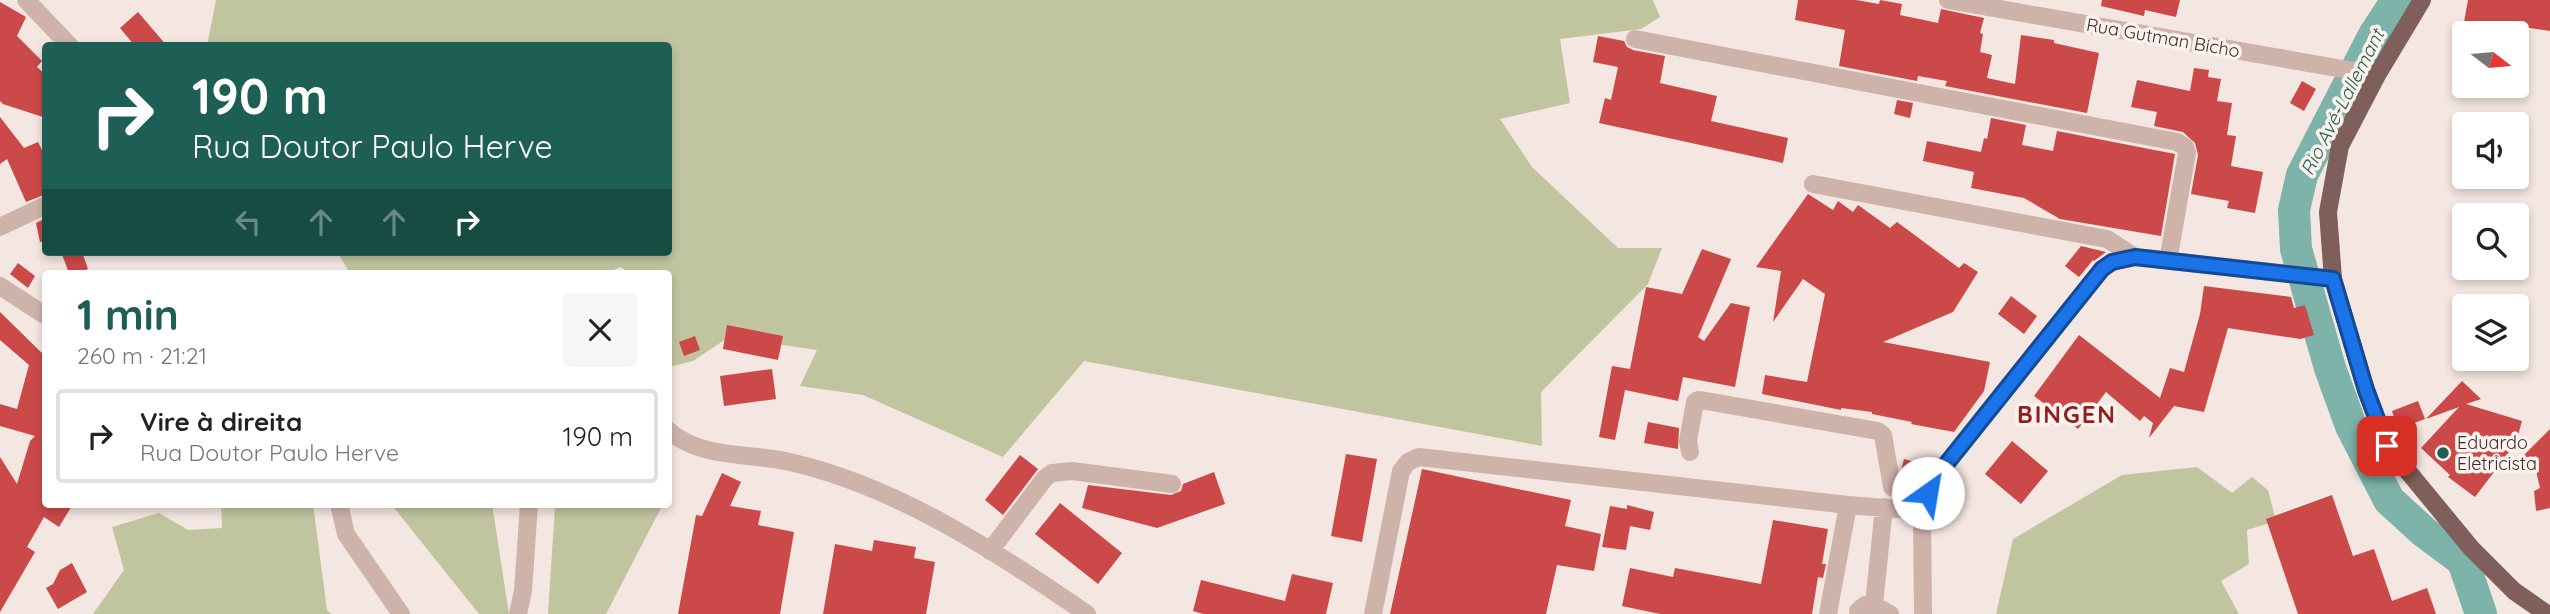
<!DOCTYPE html>
<html lang="pt">
<meta charset="utf-8">
<style>
:root{--surface:#fff;--page:#f6f6f6;--text:#222;--muted:#767676;--line:#e0e0e0;--accent:#1d5f54}
body{margin:0;font-family:Quicksand,sans-serif;background:var(--page);color:var(--text);height:100vh;display:flex;flex-direction:column;font-size:26px;white-space:nowrap}
*{box-sizing:border-box;margin:0}
p{font-size:23px;color:var(--muted)}
.icon{flex:none;width:38px;height:38px;fill:none;stroke:currentColor;stroke-width:2;stroke-linecap:round;stroke-linejoin:round}
.map{position:relative;flex:1;overflow:hidden}
.panel{position:absolute;left:42px;top:270px;width:630px;height:238px;display:flex;flex-direction:column;background:var(--surface);border-radius:7px;box-shadow:0 4px 10px #0003}
.panel>*{flex:none}
.top-card{position:absolute;left:42px;top:42px;width:630px;height:214px;border-radius:7px;box-shadow:0 4px 10px #0003;background:#1d5f54;color:#fff;overflow:hidden}
.needle{width:46px;rotate:106deg}
.fabs{position:absolute;left:2452px;top:21px;display:grid;gap:14px}
.fabs a{display:grid;place-items:center;width:77px;height:77px;border-radius:7px;background:var(--surface);box-shadow:0 4px 10px #0003;font-size:35px}
.pin{position:absolute;display:grid;place-items:center;width:60px;height:60px;color:#fff;margin:-30px;border-radius:14px;box-shadow:0 4px 10px #0006}
.me{position:absolute;width:77px;margin:-38px;rotate:32deg;stroke-linejoin:round;filter:drop-shadow(0 0 5px #0008)}
.turn{display:flex;align-items:center;gap:24px;height:147px;padding:0 35px;font-size:32px}
.turn .icon{width:91px;height:91px;stroke-width:2.5}
.turn b{display:block;font-size:49px;line-height:60px}
.lanes{display:flex;align-items:center;height:66px;padding:0 35px;background:#0003;justify-content:center;gap:35px;direction:ltr}
.lanes .off{opacity:.35}
.round{display:grid;place-items:center;flex:none;width:74px;height:74px;border-radius:7px;background:var(--page)}
.head{display:flex;align-items:center;justify-content:space-between;height:119px;padding:0 35px}
h1{font-size:42px;font-weight:700;line-height:52px;color:var(--accent)}
ul{padding:0;list-style:none}
li{display:flex;align-items:center;gap:21px;height:94px;margin:0 14px 10px;padding:0 21px;border:4px solid var(--line);border-radius:7px}
li div{flex:1}
li b{display:block;font-size:26px}
li em{font-style:normal}
.map>svg:first-child{display:block}
.green{fill:#c1c59f}
.lines{fill:none;stroke-linecap:round;stroke-linejoin:round}
.river{stroke:#7eb3a9;stroke-width:32}
.building{fill:#cb4948}
.minor{stroke:#ceb3ab;stroke-width:18}
.major{stroke:#7e5f5b;stroke-width:18}
.route-casing{stroke:#114b97;stroke-width:18}
.route{stroke:#1a73e8;stroke-width:12}
.poi-dot{fill:#1d5f54;stroke:#fbf2ee;stroke-width:2.5}
.labels{text-anchor:middle;stroke-width:7;stroke-linejoin:round;paint-order:stroke}
.street-label{font-size:18px;fill:#3b2c2b;stroke:#fbf2ee}
.poi-label{font-size:18px;fill:#3b2c2b;stroke:#fbf2ee;text-anchor:start}
.water-label{font-size:19px;font-style:italic;fill:#1d5f54;stroke:#fbf2ee}
.district-label{font-size:24px;font-weight:bold;letter-spacing:2px;fill:#8f201f;stroke:#fbf2ee}
</style>
<div class="map">
<svg width="2550" height="614" viewBox="0 0 2550 614">
<rect width="100%" height="100%" fill="#f4e6e0"/>
<path class="green" d="M216 0H1653L1660 17 1641 29 1560 39 1570 103 1500 119 1532 167 1618 248H1662L1648 284 1541 392 1542 446 1084 361 1003 457 863 395 800 386 817 350 729 337 693 361 669 367 668 273H628L621 267 606 273H350L337 252H668V46H207Z
M2197 467 2232 493 2252 477 2268 490 2276 521 2247 530 2249 564 2221 581 2239 614H1996L2013 539 2122 475Z
M221 504H313L327 610 331 614H93L124 570 112 527 159 513 188 530 222 528Z
M391 504H492L509 614H479Z
M558 504H663L606 614H548L555 506Z"/>
<g class="lines">
<path class="river" d="M2397 0 2374 35 2302 175 2294 210 2296 249 2330 368 2351 426 2389 500 2424 532 2463 561 2481 614"/>
</g>
<path class="building" d="M1798 0H1856L1879 4 1880 0 1902 4 1900 15 1938 23 1941 9 1984 18 1980 33 1983 34 1980 52 1992 55 1987 78 2015 84 2021 35 2054 40V43L2099 53 2087 113 1945 86 1947 81 1918 76 1917 81 1839 66 1845 30 1795 20Z
M2102 0H2180L2176 17 2145 10 2144 16 2101 6Z
M2468 0H2550V31L2503 24 2501 33H2462Z
M0 2 26 17 17 36 42 61 37 67 46 75V118L3 104 0 101Z
M138 12 167 46H135L120 28Z
M1598 36 1624 41 1627 47 1633 50 1665 56 1660 83 1717 96 1711 121 1788 138 1783 163 1599 123 1605 98 1611 100 1618 67 1593 62Z
M2194 68 2209 70 2208 77 2221 79 2217 101 2232 103 2227 135 2236 136 2231 166 2263 172 2255 213 2227 208 2229 201 2191 194 2198 155 2195 143 2183 132 2154 126 2157 112 2131 107 2137 80 2190 91Z
M2302 81 2316 89 2304 111 2290 103Z
M1897 100 1913 103 1910 118 1894 114Z
M0 117 24 148 38 142 46 158V194L26 202 7 159 0 164Z
M1991 118 2026 125 2022 145 2053 151 2057 131 2175 154 2161 236 2060 219 2024 198 1971 188 1974 172 1923 161 1927 141 1981 152 1984 138 1987 139Z
M1808 194 1833 210 1838 201 1853 212 1858 205 1890 228 1897 222 1959 268 1964 263 1978 272 1953 312 1883 342 1990 362 1984 391 1954 432 1911 424 1912 422 1872 414V412L1841 408V410L1762 394 1765 375 1807 382 1825 294 1803 279 1773 322 1781 271 1756 267Z
M46 218V241L40 242 36 223Z
M2081 246 2106 252 2094 261 2093 260 2079 277 2065 266Z
M1702 249 1731 259 1698 337 1704 341 1731 303 1750 307 1735 387 1683 377 1678 401 1625 390 1615 440 1599 437 1612 366 1630 369 1646 287 1682 294Z
M61 252H82L88 269 78 273H69Z
M18 263 35 276 28 288 10 274Z
M2204 286 2291 297 2294 308 2305 305 2314 335 2300 339 2228 328 2204 412 2174 406 2149 438 2153 423 2144 416 2140 421 2106 392 2078 429 2034 396 2079 335 2160 398 2170 368 2184 372 2200 314Z
M2011 296 2037 316 2024 334 1998 314Z
M0 312 46 357V504H73L59 527 44 517 27 547 35 552 0 612V457L17 484 30 441 35 436 0 426V404L17 409 29 365 0 340Z
M727 325 783 336 778 360 723 349Z
M695 336 700 350 684 356 679 342Z
M772 369 776 399 724 406 720 376Z
M2462 381 2481 399 2466 404 2522 421 2516 443 2475 497 2448 477 2450 475 2421 448 2459 407 2426 419Z
M2418 401 2425 419 2398 429 2392 411Z
M1648 422 1679 428 1678 449 1644 443Z
M2550 429V508L2536 511 2534 491 2540 488 2536 471 2522 457Z
M2012 441 2048 471 2021 504 1985 474Z
M1346 454 1377 459 1362 542 1331 536Z
M1020 455 1038 469 1003 515 985 500Z
M1904 459 1921 464 1916 479 1902 477 1901 471Z
M1422 469 1571 500 1565 526 1601 534 1594 571 1557 565 1546 614H1390Z
M1214 472 1225 504 1157 528 1082 508 1088 485 1171 495 1181 491 1183 484Z
M722 473 741 482 730 506 761 511 758 525 794 532 780 614H678L696 515 702 516Z
M2332 495 2353 556 2374 549 2392 601 2427 588 2436 614H2298L2266 519Z
M1060 503 1122 553 1098 584 1035 534Z
M1627 505 1654 512 1650 530 1630 526 1626 550 1602 547 1610 506 1627 509Z
M1773 520 1828 529 1822 564H1826L1823 578 1818 577 1812 614H1660L1622 606 1630 568 1673 577 1675 568 1761 584Z
M874 540 916 547 914 558 935 562 926 614H823L835 544 872 551Z
M72 563 87 592 58 609 46 588 53 584 60 570Z
M1292 574 1333 583 1326 614H1203L1193 611 1201 580 1285 601Z"/>
<g class="lines">
<path class="minor" d="M26 0 70 46
M1948 0 2377 75
M1635 39 2177 142 2185 147 2187 153 2168 261
M1813 184 2107 239 2135 257
M0 227 46 205
M0 286 46 316
M668 430C699 459 752 453 790 462 899 487 996 552 1087 614
M1690 452 1688 441 1695 402 1698 400 1706 401 1878 431 1883 435 1892 487 1928 493
M339 504 346 534 401 614
M1884 507 1874 605 1890 614
M990 551 1045 478 1052 473 1072 471 1172 484
M1858 611 1865 605H1874
M518 614 523 591 529 504
M1373 614 1401 471 1408 462 1419 457 1848 505 1922 511
M1828 614 1848 505
M1923 614 1922 511 1928 493 1947 463 2102 269 2112 262 2135 257 2333 279"/>
<path class="major" d="M2422 0 2377 75 2340 146 2328 212 2333 279 2366 390 2387 446 2471 548 2514 591 2547 614"/>
</g>
<g class="lines">
<defs>
<path id="route" d="M1928 493 1947 463 2102 269 2112 262 2135 257 2333 279 2366 390 2387 446"/>
</defs>
<use href="#route" class="route-casing"/>
<use href="#route" class="route"/>
</g>
<circle class="poi-dot" cx="2443" cy="453" r="7"/>
<g class="labels">
<g class="street-label">
<text transform="translate(2163 38) rotate(10)" y="6">Rua Gutman Bicho</text>
</g>
<g class="poi-label">
<text x="2457" y="449">Eduardo<tspan x="2457" dy="21">Eletricista</tspan></text>
</g>
<g class="water-label">
<text transform="translate(2342 102) rotate(-63)" y="7">Rio Avé‐Lallemant</text>
</g>
<g class="district-label">
<text x="2067" y="423">BINGEN</text>
</g>
</g>
</svg>
<div class="fabs">
<a><svg class="needle" viewBox="-14 -14 28 28"><path d="M0-13l5 13h-10z" fill="#e53935"/><path d="M0 13l5-13h-10z" fill="#767676"/></svg></a>
<a><svg class="icon" aria-label="sound" viewBox="0 0 24 24"><path d="M4 9h4l5-4v14l-5-4H4zM17 9q2 3 0 6"/></svg></a>
<a><svg class="icon" aria-label="search" viewBox="0 0 24 24"><circle cx="10" cy="10" r="6"/><path d="M15 15l6 6"/></svg></a>
<a><svg class="icon" aria-label="layers" viewBox="0 0 24 24"><path d="M12 4l9 5-9 5-9-5zM3 14l9 5 9-5"/></svg></a>
</div>
<div class="pin" style="left:2387px;top:446px;background:#d93025"><svg class="icon" aria-label="arrive" viewBox="0 0 24 24"><path d="M6 21V4h12l-3 4 3 4H6"/></svg></div>
<svg class="me" style="left:1928px;top:493px" viewBox="-20 -20 40 40"><circle r="19" fill="#fff"/><path d="M0-13L10 11 0 6-10 11z" fill="#1a73e8"/></svg>
<div class="top-card">
<div class="turn"><svg class="icon" aria-label="right" viewBox="0 0 24 24"><path d="M7 20v-9h11M14 6l5 5-5 5"/></svg><div><b>190 m</b>Rua Doutor Paulo Herve</div></div>
<div class="lanes"><svg class="icon off" aria-label="left" viewBox="0 0 24 24"><path d="M17 20v-9H6M10 6l-5 5 5 5"/></svg><svg class="icon off" aria-label="ahead" viewBox="0 0 24 24"><path d="M12 20V5M6 11l6-6 6 6"/></svg><svg class="icon off" aria-label="ahead" viewBox="0 0 24 24"><path d="M12 20V5M6 11l6-6 6 6"/></svg><svg class="icon" aria-label="right" viewBox="0 0 24 24"><path d="M7 20v-9h11M14 6l5 5-5 5"/></svg></div>
</div>
<section class="panel">
<div class="head"><div><h1>1 min</h1><p>260 m · 21:21</p></div><a class="round"><svg class="icon" aria-label="close" viewBox="0 0 24 24"><path d="M6 6l12 12M18 6L6 18"/></svg></a></div>
<ul>
<li><svg class="icon" aria-label="right" viewBox="0 0 24 24"><path d="M7 20v-9h11M14 6l5 5-5 5"/></svg><div><b>Vire à direita</b><p>Rua Doutor Paulo Herve</p></div><em>190 m</em></li>
</ul>
</section>
</div>
